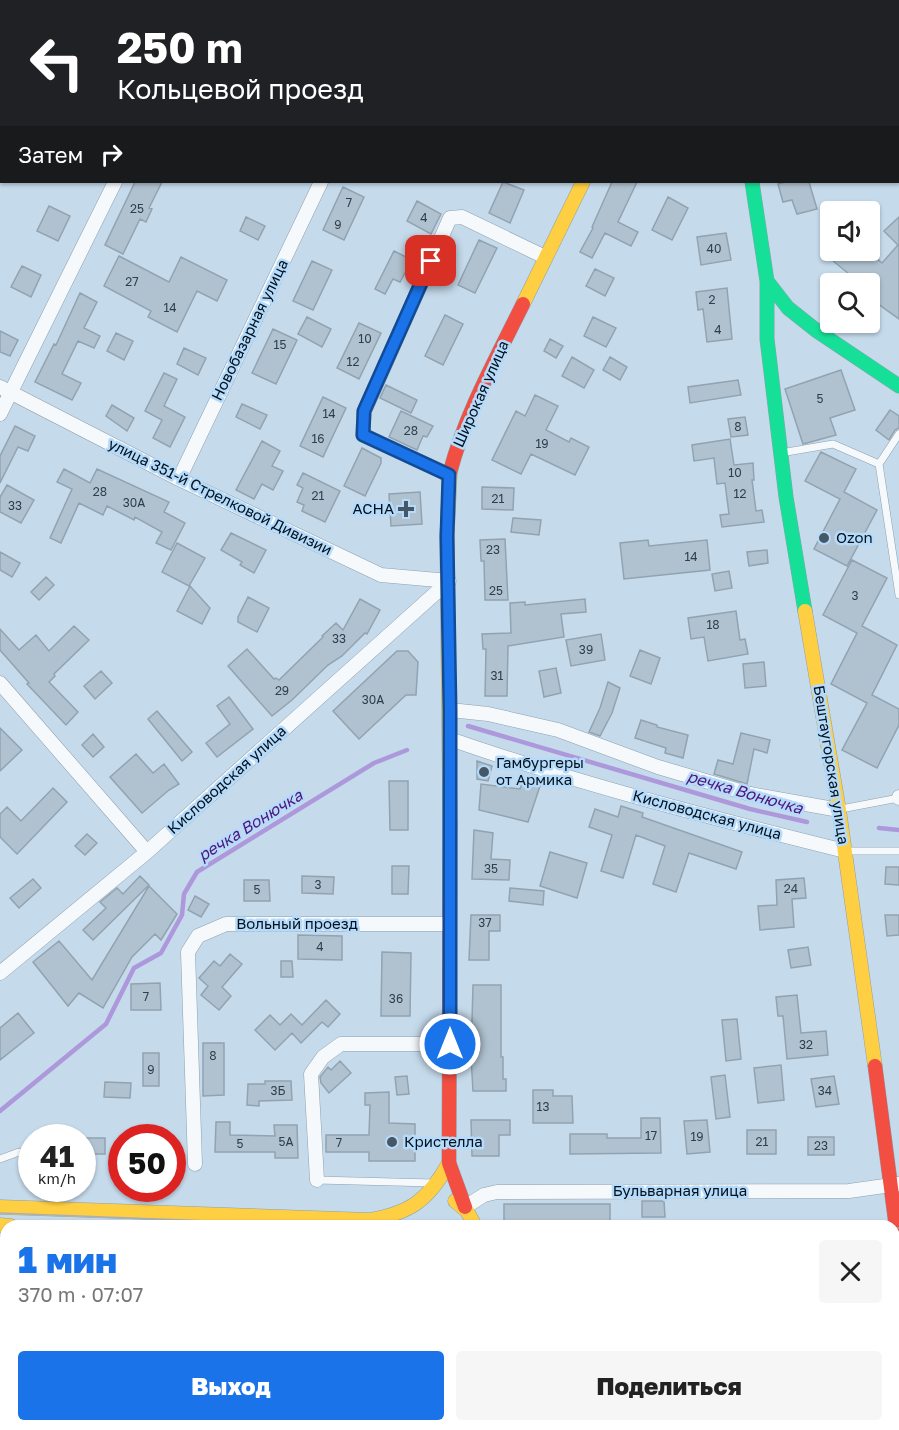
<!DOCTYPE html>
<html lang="ru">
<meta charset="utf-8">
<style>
:root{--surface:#fff;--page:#f6f6f6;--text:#222;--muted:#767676;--accent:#1a73e8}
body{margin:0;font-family:"Golos Text",sans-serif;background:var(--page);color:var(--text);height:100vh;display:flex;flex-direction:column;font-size:22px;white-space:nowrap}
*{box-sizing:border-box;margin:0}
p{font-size:20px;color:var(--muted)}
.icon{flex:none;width:33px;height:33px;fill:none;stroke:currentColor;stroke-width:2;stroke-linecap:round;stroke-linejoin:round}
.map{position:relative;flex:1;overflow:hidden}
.drawer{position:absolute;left:0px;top:1220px;width:900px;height:212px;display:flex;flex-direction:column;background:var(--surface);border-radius:18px 18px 0 0;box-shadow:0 2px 4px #0004}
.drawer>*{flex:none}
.hud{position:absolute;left:0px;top:0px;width:900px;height:183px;box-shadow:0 2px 4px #0004;background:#202124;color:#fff;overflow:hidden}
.controls{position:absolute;left:820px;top:201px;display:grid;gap:12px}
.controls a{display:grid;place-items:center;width:60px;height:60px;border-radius:6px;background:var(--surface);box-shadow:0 2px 4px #0004;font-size:30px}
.speed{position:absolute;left:18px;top:1124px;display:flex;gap:12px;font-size:30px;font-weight:700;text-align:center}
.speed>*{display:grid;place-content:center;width:78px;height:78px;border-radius:50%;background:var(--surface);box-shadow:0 2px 4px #0004;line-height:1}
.speed small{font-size:15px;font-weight:400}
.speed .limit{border:9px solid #d22;background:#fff;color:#111}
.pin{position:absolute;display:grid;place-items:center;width:51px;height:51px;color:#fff;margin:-26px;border-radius:12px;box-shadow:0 3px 9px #0006}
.me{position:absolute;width:66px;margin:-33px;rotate:0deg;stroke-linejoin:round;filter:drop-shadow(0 0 4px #0008)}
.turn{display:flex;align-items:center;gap:21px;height:126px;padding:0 18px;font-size:27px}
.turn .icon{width:78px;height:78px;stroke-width:2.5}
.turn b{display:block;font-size:42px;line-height:51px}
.then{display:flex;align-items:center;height:57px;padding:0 18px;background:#0003;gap:12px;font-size:22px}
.round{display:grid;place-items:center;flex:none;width:63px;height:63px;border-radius:6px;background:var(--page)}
.headline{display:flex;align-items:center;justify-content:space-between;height:102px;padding:0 18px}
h1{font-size:36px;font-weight:800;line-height:45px;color:var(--accent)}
.cta{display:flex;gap:12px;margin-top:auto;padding:12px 18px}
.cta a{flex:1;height:69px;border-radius:6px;background:var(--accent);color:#fff;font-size:24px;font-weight:800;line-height:69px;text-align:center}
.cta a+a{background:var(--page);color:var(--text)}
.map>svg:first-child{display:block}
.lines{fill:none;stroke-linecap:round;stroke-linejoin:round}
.stream{stroke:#ac98da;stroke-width:4.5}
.building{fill:#b0c2d0;stroke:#91a3b1;stroke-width:1.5}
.lane-casing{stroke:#8ea0ae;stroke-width:8}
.street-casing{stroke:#8ea0ae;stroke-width:15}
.fast-casing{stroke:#8ea0ae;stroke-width:15}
.slow-casing{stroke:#8ea0ae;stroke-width:15}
.jam-casing{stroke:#8ea0ae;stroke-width:15}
.lane{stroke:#f6f9fc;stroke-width:7}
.street{stroke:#f6f9fc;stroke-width:14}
.fast{stroke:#16e098;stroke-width:14}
.slow{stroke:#ffcf43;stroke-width:14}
.jam{stroke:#f24e42;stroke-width:14}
.tram{stroke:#aab0b4;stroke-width:1.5}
.route-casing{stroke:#114b97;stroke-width:15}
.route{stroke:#1a73e8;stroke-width:10}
.poi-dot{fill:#465766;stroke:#b6dbfa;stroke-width:2}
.labels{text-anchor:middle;stroke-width:5;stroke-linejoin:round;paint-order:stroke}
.number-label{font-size:12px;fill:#2e3e4c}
.street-label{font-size:15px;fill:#02111e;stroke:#b6dbfa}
.poi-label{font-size:15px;fill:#02111e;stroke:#b6dbfa;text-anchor:start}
.water-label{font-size:16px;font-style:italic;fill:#4f157f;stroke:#b6dbfa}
</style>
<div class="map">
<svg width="899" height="1430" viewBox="0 0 899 1430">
<rect width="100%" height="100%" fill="#c5daeb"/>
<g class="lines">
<path class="stream" d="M468 726 750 809 807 822
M879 828 899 830
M0 1111 106 1024 134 968 161 953 182 915 184 894 197 872 374 763 407 750"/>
</g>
<path class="building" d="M135 182H162L149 208 152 209 146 222 140 219 123 254 105 245Z
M503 182 524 190 510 223 489 213Z
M612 182H637L618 222 638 232 631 246 605 233 592 258 580 252 593 228 592 227Z
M785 182H809L817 209 797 214 792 200 783 202 778 184Z
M343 187 364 197 344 240 323 230Z
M668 197 688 208 672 240 652 230Z
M417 201 441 214 431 234 407 221Z
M49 206 70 216 58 241 37 231Z
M246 217 265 226 258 240 240 231Z
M899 217V319L870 298V284H861L832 260 840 250H867L882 263 898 245 884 231Z
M726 233 731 260 701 265 697 237Z
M479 240 497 248 475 293 458 285Z
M394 251 412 260 400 282 393 279 385 294 375 289Z
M119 256 169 282 181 257 227 280 217 301 197 291 177 332 148 317 151 311 104 286Z
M312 261 332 270 313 310 293 301Z
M22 266 41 275 31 297 11 287Z
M595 269 614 278 605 296 586 286Z
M727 288 732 339 707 342 703 309 698 310 696 292Z
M80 293 97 302 84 328 100 336 94 348 78 341 62 374 81 383 72 400 35 382 54 344 56 345Z
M445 315 463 324 443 365 425 356Z
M307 317 331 329 322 347 298 334Z
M593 317 616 328 606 347 584 336Z
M359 323 381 333 359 379 337 368Z
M273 329 297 340 276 384 252 373Z
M0 331 18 340 10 356 0 352Z
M116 333 133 341 124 360 107 351Z
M550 339 563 346 556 358 544 351Z
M184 348 206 358 198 375 177 364Z
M572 357 594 370 584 388 562 376Z
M610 357 627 367 620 380 603 370Z
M841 370 855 410 830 418 836 435 803 444 785 389Z
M164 373 177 379 164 406 185 417 170 447 153 438 162 420 145 411Z
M738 380 741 395 690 403 688 387Z
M386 385 417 400 411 413 380 398Z
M535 395 558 406 546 430 569 442 571 438 589 447 575 475 531 454 521 474 492 460 516 411 525 416Z
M323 397 346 408 323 457 300 446Z
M242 404 267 415 260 429 236 417Z
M112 405 134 418 127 431 106 416Z
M890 410 899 416V428L895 430 889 440 876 430Z
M401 411 433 426 427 437 423 436 417 450 389 437Z
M745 417 748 435 731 437 728 419Z
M15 426 35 436 28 451 18 447 0 483V456Z
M730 439 734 465 753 463 754 480H752L756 511 762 510 764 522 722 527 720 515 729 514 725 483 717 484 714 458 694 461 692 445Z
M262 441 280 451 272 466 283 471 273 490 262 484 254 499 236 490Z
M362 448 381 458V463L365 496 344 486Z
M821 452 856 469 844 492 877 510 847 566 814 549 840 499 805 481Z
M64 469 90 483 97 469 169 502 164 512 185 523 171 550 156 543 162 532 135 517 134 520 107 506 103 515 79 503 61 543 50 538 72 489 57 482Z
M303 473 340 491 325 522 302 511 304 505 297 502 303 488 297 485Z
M7 485 34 500 21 523 0 512V497Z
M482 487 514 488 513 510 482 509Z
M420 492 422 524 391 526 389 494Z
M513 518 541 520 539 535 511 532Z
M231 533 266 550 254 573 240 565 242 562 221 550Z
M505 539 508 600H485L484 561H481L480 540Z
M648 540 649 546 707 540 710 570 624 579 620 543Z
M177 543 205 558 189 586 162 572Z
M767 550 768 563 749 566 747 552Z
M0 552 20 563 12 577 0 570Z
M852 560 887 578 862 626 897 645 872 695 899 709V725L877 768 842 750 867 703 831 684 857 633 823 615Z
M729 571 732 588 715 591 712 574Z
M46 577 54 585 39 600 31 592Z
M190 586 210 608 202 624 177 611Z
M248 597 269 608 257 632 238 622V617Z
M360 599 380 610 367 634 365 633 342 656 328 665 292 700 272 716 228 666 247 649 274 679 276 678 279 680 323 637 322 636 336 623 343 630Z
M585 599 586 612 561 614 564 637 508 646 507 696H485L486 649H483L482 634 511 633 510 603 525 602V605Z
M736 611 740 640 745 639 748 654 708 661 704 637 691 639 688 618Z
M74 626 89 640 54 674 55 676 49 682 78 712 66 725 27 684 29 683 0 650V629L19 650 36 635 49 651Z
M601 634 605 660 571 666 566 640Z
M640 650 660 658 651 684 630 676Z
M397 651H408L418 662 416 695H406L359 739 333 711Z
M764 662 766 686 745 688 743 664Z
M556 668 561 693 544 697 539 671Z
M101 671 112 683 95 699 84 686Z
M608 682 620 688 612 713 600 736 589 732 600 708Z
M229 697 253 729 217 757 206 743 230 724 217 706Z
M157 711 192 752 182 761 148 719Z
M641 720 657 725V727L688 735 683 758 665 753 666 748 635 738Z
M0 728 22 750 0 771Z
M741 733 770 740 767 753 754 749 747 784 714 774 718 760 733 764Z
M93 734 104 747 93 757 82 745Z
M136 754 153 773 164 764 179 784 169 790 142 813 110 777Z
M477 761 492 766 488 781 477 779Z
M524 778 541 783 528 822 479 810 481 784 520 789Z
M389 781H408V830H390Z
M53 788 67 802 17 854 0 837V814L7 807 21 821Z
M621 806 643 813 642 817 742 852 736 869 689 853 676 892 653 884 665 846 636 835 623 878 601 871 612 835 589 827 595 809 618 817Z
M474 830 493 833 491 859 510 860 509 880 472 879Z
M87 834 97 843 85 855 75 846Z
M550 852 587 863 577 898 540 886Z
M392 866H409L408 894H392Z
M886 867H899V885L885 884Z
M140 876 149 885 93 940 83 930 106 908 100 902 117 888 123 894Z
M302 876 334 877 333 894 302 893Z
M804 878 806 898 792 899 794 927 760 930 758 906 777 905 776 880Z
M33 879 41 888 19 908 10 898Z
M244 880H269L270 901H244Z
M149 886 177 914 161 940 155 934 132 957 103 1008 79 993 68 1006 33 962 59 941 92 980Z
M510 888 544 891 543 905 509 901Z
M195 896 209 904 201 917 188 910Z
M471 915H500V931H489V960H469Z
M885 915H899V935L887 936Z
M298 935 342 936V960L298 959Z
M808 947 811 965 791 968 788 950Z
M382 952 411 953 410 1016H381Z
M230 954 242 964 222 987 231 996 219 1010 201 995 208 986 199 978 214 961 220 966Z
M281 961H292L293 977H281Z
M160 983 161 1010H131V984Z
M473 985H501V1057H503V1079H506V1091H473L471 1057Z
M797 995 801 1033 826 1031 828 1055 787 1059 783 1016H778L776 997Z
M326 1000 340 1014 328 1027 322 1022 301 1043 292 1033 275 1050 255 1030 270 1015 280 1025 291 1014 302 1025Z
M18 1013 34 1033 0 1060V1028Z
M737 1019 741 1059 726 1061 722 1020Z
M203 1043H224V1095L203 1096Z
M143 1053H159V1086H143Z
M340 1061 351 1073 329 1093 321 1083 320 1077 328 1067 331 1070Z
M781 1065 784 1100 758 1103 754 1068Z
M725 1075 730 1117 716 1119 711 1077Z
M407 1076 409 1094 397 1095 395 1077Z
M834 1076 839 1104 816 1107 811 1079Z
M265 1081H291L292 1100 259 1101V1106L247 1105 248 1084H265Z
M105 1082 131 1083 130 1098 104 1097Z
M533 1090H553V1096H572L573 1123H533Z
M389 1092V1123L415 1124V1161H369V1152H326V1135H369L370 1105H365V1093Z
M641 1118H660L661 1153 570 1154V1134H607V1138H641Z
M471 1120H510V1135H499V1156H472Z
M707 1120 710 1152 687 1154 684 1121Z
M216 1122H230V1135L275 1136 274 1125H297L298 1158H275V1152H215Z
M747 1130H776V1154H747Z
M808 1137H834V1155H808Z
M82 1138H105V1154H82Z
M642 1201H664L665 1217H642Z
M504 1204H610V1225H504Z"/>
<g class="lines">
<defs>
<path id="lane" d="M899 434 879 464 899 595
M781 453 833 444 879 464
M841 809 899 798
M847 851H899
M0 1159 19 1152
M317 1180 433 1183"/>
<path id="street" d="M482 0 484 2
M15 2 16 0
M203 2 204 0
M407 2V0
M0 32 2 29
M0 387 179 479 381 575 449 581
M0 414 115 182
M449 475 363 435 364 412 450 218 462 217 545 257
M179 479 321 182
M0 683 147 852
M450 710 488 714 558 730 658 767 750 794 839 810
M450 739C579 784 712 818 845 851
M899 798V797
M0 973 147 852 449 581
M195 1164 188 952 198 936 226 924H449
M317 1180 311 1074 323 1057 341 1044H450
M465 1207 484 1195 497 1192 849 1191 899 1184
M0 1267 6 1268
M894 1267H899
M150 1425V1430
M604 1425 606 1430
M789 1425V1430"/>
<path id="fast" d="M721 0V2
M667 2 670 0
M752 182 767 281 788 308 817 331 899 386
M767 281V339L786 497 805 611"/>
<path id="slow" d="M702 0 704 2
M523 304 583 182
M805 611 839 810 875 1066
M450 824 447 536 450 472
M455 1201 467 1211 475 1226
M0 1207 370 1220C411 1213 429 1199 449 1163
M0 1225 11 1226"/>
<path id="jam" d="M898 113H899
M450 472C466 412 496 359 523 304
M450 824 449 1163 465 1207
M875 1066 899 1249
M450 1425V1430"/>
</defs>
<use href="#lane" class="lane-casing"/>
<use href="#street" class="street-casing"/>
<use href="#fast" class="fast-casing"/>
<use href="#slow" class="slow-casing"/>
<use href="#jam" class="jam-casing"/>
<use href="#lane" class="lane"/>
<use href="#street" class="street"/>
<use href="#fast" class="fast"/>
<use href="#slow" class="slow"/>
<use href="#jam" class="jam"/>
<path class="tram" d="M0 1213 342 1226
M894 1228H899
M894 1238 899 1237"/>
</g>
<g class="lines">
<defs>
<path id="route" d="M431 261 364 411 363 435 449 475 447 536 450 710V1044"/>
</defs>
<use href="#route" class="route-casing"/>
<use href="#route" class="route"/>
</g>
<g class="poi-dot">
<path d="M403 500h6v6h6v6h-6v6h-6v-6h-6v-6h6z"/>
<circle cx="824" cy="538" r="6"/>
<circle cx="484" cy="772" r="6"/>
<circle cx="392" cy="1142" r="6"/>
</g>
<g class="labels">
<g class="number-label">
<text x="349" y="207">7</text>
<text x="137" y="213">25</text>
<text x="424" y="222">4</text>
<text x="338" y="229">9</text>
<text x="714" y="253">40</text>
<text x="132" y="286">27</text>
<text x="712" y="304">2</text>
<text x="170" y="312">14</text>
<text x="718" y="334">4</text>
<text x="365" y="343">10</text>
<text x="280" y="349">15</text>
<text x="353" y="366">12</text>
<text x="820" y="403">5</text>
<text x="329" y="418">14</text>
<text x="738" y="431">8</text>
<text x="411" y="435">28</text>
<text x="318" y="443">16</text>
<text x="542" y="448">19</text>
<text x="735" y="477">10</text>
<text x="100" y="496">28</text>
<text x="740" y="498">12</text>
<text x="318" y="500">21</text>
<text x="498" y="503">21</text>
<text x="134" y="507">30А</text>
<text x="15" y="510">33</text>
<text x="493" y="554">23</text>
<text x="691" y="561">14</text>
<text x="496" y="595">25</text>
<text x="855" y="600">3</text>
<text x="713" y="629">18</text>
<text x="339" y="643">33</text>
<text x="586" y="654">39</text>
<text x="497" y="680">31</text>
<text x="282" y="695">29</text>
<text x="373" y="704">30А</text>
<text x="491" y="873">35</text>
<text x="318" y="889">3</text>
<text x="791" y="893">24</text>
<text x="257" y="894">5</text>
<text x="485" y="927">37</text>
<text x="320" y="951">4</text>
<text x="146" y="1001">7</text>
<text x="396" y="1003">36</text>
<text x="806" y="1049">32</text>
<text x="213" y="1060">8</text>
<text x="151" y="1074">9</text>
<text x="278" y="1095">3Б</text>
<text x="825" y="1095">34</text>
<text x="543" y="1111">13</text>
<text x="651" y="1140">17</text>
<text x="697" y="1141">19</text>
<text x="286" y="1146">5А</text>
<text x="762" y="1146">21</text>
<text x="339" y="1147">7</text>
<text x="240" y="1148">5</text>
<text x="821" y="1150">23</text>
</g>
<g class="street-label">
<text transform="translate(250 330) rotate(-64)" y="5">Новобазарная улица</text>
<text transform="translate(481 394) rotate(-66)" y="5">Широкая улица</text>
<text transform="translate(220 497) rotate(26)" y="5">улица 351-й Стрелковой Дивизии</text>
<text transform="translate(831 765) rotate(81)" y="5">Бештаугорская улица</text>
<text transform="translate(227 780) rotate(-42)" y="5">Кисловодская улица</text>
<text transform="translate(707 815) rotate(15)" y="5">Кисловодская улица</text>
<text x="297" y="929">Вольный проезд</text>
<text x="680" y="1196">Бульварная улица</text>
</g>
<g class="poi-label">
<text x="394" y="514" text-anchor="end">АСНА</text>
<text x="836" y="543">Ozon</text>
<text x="496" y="768">Гамбургеры<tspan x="496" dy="17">от Армика</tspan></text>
<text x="404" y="1147">Кристелла</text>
</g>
<g class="water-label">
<text transform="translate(745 792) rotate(16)" y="6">речка Вонючка</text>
<text transform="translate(250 825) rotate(-32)" y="6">речка Вонючка</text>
</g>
</g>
</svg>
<div class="controls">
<a><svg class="icon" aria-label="sound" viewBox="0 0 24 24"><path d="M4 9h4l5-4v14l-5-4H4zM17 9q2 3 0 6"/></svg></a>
<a><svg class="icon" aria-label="search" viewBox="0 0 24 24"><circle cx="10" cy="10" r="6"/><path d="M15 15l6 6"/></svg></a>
</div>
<div class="speed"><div>41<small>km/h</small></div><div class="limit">50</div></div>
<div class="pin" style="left:431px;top:261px;background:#d93025"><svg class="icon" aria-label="arrive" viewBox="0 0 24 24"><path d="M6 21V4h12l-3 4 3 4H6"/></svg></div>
<svg class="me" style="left:450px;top:1044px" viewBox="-20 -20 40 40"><circle r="17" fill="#1a73e8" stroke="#fff" stroke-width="3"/><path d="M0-11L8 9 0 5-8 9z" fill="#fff"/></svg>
<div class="hud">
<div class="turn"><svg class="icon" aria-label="left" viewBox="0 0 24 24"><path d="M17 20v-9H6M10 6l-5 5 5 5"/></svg><div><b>250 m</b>Кольцевой проезд</div></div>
<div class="then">Затем<svg class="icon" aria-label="right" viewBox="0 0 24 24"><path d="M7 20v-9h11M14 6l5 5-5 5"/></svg></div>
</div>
<section class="drawer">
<div class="headline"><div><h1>1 мин</h1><p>370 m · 07:07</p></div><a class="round"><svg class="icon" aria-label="close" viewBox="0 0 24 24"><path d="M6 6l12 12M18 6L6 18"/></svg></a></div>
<div class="cta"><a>Выход</a><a>Поделиться</a></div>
</section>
</div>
